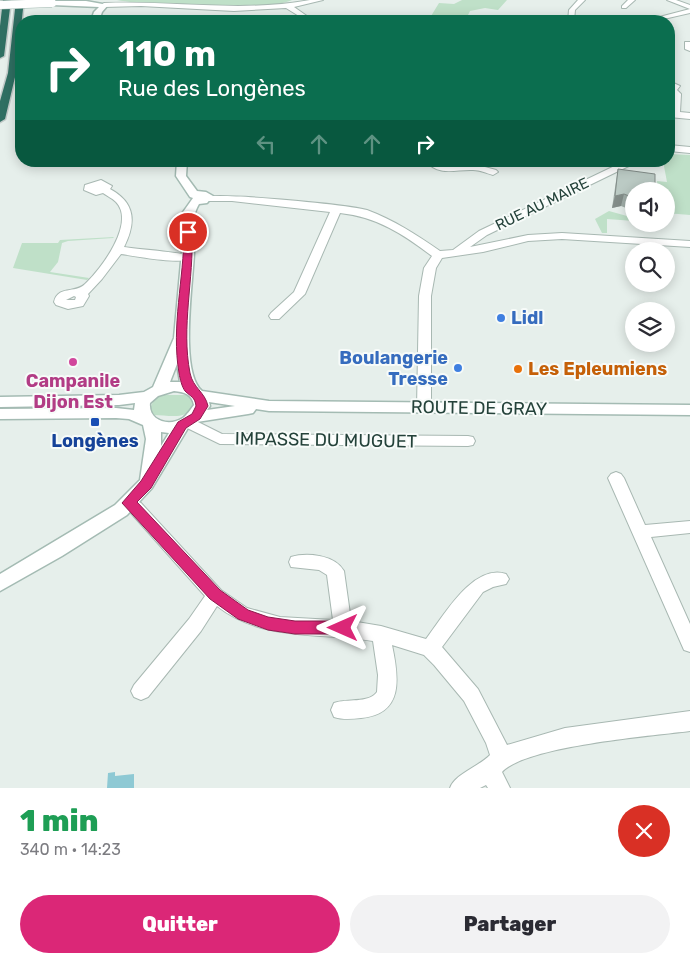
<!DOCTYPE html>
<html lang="fr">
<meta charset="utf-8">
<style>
:root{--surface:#fff;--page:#f2f2f3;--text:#2b2b33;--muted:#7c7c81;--accent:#db2777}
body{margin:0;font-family:Rubik,sans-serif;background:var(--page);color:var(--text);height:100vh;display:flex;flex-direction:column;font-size:19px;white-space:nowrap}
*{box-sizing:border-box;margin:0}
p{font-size:16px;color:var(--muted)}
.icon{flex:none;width:28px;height:28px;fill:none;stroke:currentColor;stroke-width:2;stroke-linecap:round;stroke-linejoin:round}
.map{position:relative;height:788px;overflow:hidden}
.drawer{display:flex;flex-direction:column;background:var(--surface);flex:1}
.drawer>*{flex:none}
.banner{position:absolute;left:15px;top:15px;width:660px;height:152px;border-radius:20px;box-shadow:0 2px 12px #0003;background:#0b6e4f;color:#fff;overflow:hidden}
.buttons{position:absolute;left:625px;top:182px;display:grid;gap:10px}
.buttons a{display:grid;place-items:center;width:50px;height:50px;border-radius:50%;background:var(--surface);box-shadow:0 2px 12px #0003;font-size:25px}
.pin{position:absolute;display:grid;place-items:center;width:42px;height:42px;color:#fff;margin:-21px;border:2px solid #fff;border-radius:50%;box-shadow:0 1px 5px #0007}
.me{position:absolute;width:55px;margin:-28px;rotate:270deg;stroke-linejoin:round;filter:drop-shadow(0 0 4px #0008)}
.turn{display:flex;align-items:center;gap:18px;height:105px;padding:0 20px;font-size:22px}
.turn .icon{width:65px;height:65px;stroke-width:2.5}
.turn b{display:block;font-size:35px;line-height:42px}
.lanes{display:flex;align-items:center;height:48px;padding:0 20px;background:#0003;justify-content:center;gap:25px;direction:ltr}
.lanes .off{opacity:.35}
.round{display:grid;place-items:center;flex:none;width:52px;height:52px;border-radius:26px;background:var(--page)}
.head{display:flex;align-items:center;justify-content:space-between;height:85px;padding:0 20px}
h1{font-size:30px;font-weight:800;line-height:38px;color:#1e9e55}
.action{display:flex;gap:10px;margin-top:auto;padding:10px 20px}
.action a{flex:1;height:58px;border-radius:30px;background:var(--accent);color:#fff;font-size:20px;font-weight:800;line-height:58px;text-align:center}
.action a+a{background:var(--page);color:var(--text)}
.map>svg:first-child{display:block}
.green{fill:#bfe0c8}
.water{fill:#8ec9d4}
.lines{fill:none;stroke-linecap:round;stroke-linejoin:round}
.street-casing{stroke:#a8b8b2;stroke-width:2}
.secondary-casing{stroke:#a4bbb3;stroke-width:3}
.highway-casing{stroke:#c2cac8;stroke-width:3}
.street{fill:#fff;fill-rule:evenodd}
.secondary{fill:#fff;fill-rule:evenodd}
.highway{fill:#2f6f62;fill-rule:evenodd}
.secondary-bridge-casing{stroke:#a4bbb3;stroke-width:9;stroke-linecap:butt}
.secondary-bridge{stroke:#fff;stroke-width:8}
.wall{fill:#a1aea9}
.shaded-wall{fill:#838d89}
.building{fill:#bbcac4;stroke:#838d89}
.route{fill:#db2777;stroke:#8e194d}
.shop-dot{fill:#3f7fe0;stroke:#f7fbf9;stroke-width:2}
.hotel-dot{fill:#d1479c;stroke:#f7fbf9;stroke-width:2}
.food-dot{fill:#e8710a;stroke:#f7fbf9;stroke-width:2}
.transit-dot{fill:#1a4fb4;stroke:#f7fbf9;stroke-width:2}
.labels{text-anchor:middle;stroke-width:4;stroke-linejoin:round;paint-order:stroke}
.far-street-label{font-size:15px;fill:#24423a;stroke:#f7fbf9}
.shop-label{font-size:18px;font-weight:bold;fill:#366cbe;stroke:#f7fbf9;text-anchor:start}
.food-label{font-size:18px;font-weight:bold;fill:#c56008;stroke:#f7fbf9;text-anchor:start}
.hotel-label{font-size:18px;font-weight:bold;fill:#b23c85;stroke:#f7fbf9}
.street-label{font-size:18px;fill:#24423a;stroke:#f7fbf9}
.transit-label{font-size:18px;font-weight:bold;fill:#164399;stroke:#f7fbf9}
</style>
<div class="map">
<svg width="690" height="788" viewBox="0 0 690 788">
<rect width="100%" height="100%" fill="#e6efeb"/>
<path class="green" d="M117 0H292C265 13 149 6 117 0Z
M462 0H507L498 10 485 8 470 11 465 21H428L439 3 454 4Z
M669 154 690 155V215L666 213V191H658L657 181 667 182 663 161H669Z
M609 211 634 218V221L607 219V233H602L595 219Z
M114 237 113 238 68 241 62 243 58 262 50 272 89 278 87 280 13 268 22 243H58L60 240Z
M159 395H192L195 405C185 421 170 415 153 415L150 409 154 399Z"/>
<path class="water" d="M115 772V776L134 774V788H107L108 773Z"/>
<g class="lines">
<defs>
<path id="street" d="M310 0H323L294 7 314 21H307L286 8 234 11 141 6 104 7 101 5 104 3C173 0 241 13 310 0Z
M578 0H585L575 10 574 21H568L569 10Z
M628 0H635L626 8H622V6Z
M667 0H676L690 5V13L655 21H644L690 9Z
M503 17 521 21H492Z
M685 42H690V51L685 49Z
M669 81 680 86 677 90 681 94 680 112 690 113V119L669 117V111H672L673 95 669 91 671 87 669 86Z
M669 145 690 147V153L669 151Z
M426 161H436L445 165 474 164 496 170 498 172 493 175C486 173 480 170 473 170 456 169 439 177 426 161Z
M625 161H639L487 235 470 247 528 235 562 233 690 241V247L562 239 528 241 483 252 442 258 436 268 431 296V408L429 411H419L417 408 419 296 424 268 432 256C403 234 377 217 340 213L305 294 279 319H271L269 316 271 313 294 292 330 212 232 201H207L202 198C210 191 351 205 367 210 394 220 417 235 440 251L453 250 479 231Z
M101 180 112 186 110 189C136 203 136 223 124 247 135 249 190 253 194 257 184 266 135 256 121 254L102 279 88 294 89 296 83 306 68 309 56 305 54 302C58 285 75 294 85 284 101 269 136 223 116 202 112 198 107 196 103 193L96 195 84 190 85 185ZM74 296 76 297 75 300H66Z
M188 417 222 434 468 436 473 437 475 441 473 445 468 446 220 444 183 426 181 422 183 418Z
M616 472 621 474 624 478 645 525 690 521V533L651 537 690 624V652L684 650 608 478 611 474Z
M128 497 141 503 221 590 247 608 280 617 333 620 327 575 319 570 291 567 289 562 291 557C307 552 335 555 344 571L351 621 381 626 426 639C443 617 473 563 506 574L509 579 506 584 493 587 483 592 442 647 478 689 507 745 565 728 690 711V731C651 736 526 746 502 772L510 788H488L486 785 480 788H450C455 774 478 767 490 755L486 743 464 701 434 665 424 655 392 645C399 678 404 714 361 718 352 719 343 720 334 717L331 710 334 703C347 698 368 704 377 692L378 675 373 641C319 632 263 642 217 606L201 631 148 697 141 700 134 697 131 691 134 685 189 619 205 596 129 511 122 507 120 503 122 499Z"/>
<path id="secondary" d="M49 1H86L108 5 102 12 99 21H91L94 12 99 7 52 5H49Z
M177 161H187L186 176 197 191 206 192 213 196 207 203 199 204C189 221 195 234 194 253 193 282 179 372 202 391L269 401 690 405V415L269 411 256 409 253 413 248 414 197 422 188 428 152 488 127 515 62 556 0 591V574L115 505 140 480 146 439 143 425 129 419 116 418 0 419V409L116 408 134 410 135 403 119 405 0 407V397L119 395 144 392 153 387 174 338 182 251 181 215 193 198 190 197 176 176ZM177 364 180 382H170ZM174 391C184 392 192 394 194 405 191 409 187 415 183 418 169 427 148 421 150 403L158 396ZM209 402 235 406 207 410 210 406ZM161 432 169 433 161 446Z"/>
<path id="highway" d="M3 0H11L4 56 0 58V26Z
M16 0H24L16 73 5 119 0 122V101L8 73Z"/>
</defs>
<use href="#street" class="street-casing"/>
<use href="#secondary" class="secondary-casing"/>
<use href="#highway" class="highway-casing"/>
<use href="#street" class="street"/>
<use href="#secondary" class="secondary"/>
<use href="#highway" class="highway"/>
<defs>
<path id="secondary-bridge" d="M0 5 52 3"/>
</defs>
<use href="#secondary-bridge" class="secondary-bridge-casing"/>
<use href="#secondary-bridge" class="secondary-bridge"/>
</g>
<path class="wall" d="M618 169 634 191V211L621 206 612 208 616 181Z"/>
<path class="shaded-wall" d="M624 194 621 206 612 208 615 196Z"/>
<path class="building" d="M618 169 655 174V191H634V198L624 194 615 196Z"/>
<path class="route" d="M188 229 192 232C194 279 181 327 190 373 193 388 205 392 208 406L200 419 186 428 151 488 137 502 220 590 248 610 268 617 295 621H343L349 623 351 628 349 632 343 634H295L268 630 238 619 210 599 122 503 141 481 178 422 192 414 196 406C195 397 191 397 185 391 182 387 180 379 179 373 171 326 184 279 184 232Z"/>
<g class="shop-dot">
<circle cx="501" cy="318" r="5"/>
<circle cx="458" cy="368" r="5"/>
</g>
<circle class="hotel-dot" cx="73" cy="362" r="5"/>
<circle class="food-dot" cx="518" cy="369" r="5"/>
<rect class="transit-dot" x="90" y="417" width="10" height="10" rx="2.5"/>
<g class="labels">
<g class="far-street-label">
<text transform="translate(542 204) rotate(-26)" y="5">RUE AU MAIRE</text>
</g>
<g class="shop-label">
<text x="511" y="324">Lidl</text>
<text x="448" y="364" text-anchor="end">Boulangerie<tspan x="448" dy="21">Tresse</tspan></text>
</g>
<g class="food-label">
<text x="528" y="375">Les Epleumiens</text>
</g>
<g class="hotel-label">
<text x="73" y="387">Campanile<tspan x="73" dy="21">Dijon Est</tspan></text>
</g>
<g class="street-label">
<text transform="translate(479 408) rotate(1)" y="6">ROUTE DE GRAY</text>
<text transform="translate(326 440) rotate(1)" y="6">IMPASSE DU MUGUET</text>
</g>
<g class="transit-label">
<text x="95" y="447">Longènes</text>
</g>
</g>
</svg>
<div class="buttons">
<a><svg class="icon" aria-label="sound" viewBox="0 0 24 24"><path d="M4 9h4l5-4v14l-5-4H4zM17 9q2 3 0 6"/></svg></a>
<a><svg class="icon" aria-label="search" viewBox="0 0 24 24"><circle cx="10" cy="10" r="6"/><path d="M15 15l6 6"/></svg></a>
<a><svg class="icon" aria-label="layers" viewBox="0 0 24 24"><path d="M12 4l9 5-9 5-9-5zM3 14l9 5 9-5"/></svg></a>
</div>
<div class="pin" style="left:188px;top:232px;background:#d93025"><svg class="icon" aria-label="arrive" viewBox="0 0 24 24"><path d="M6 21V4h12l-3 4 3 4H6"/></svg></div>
<svg class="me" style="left:343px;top:628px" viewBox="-20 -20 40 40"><path d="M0-17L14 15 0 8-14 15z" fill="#db2777" stroke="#fff" stroke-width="4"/></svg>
<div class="banner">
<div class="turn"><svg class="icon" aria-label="right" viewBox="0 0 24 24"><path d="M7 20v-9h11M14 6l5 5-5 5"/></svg><div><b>110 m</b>Rue des Longènes</div></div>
<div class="lanes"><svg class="icon off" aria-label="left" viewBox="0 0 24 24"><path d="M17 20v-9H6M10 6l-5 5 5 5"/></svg><svg class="icon off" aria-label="ahead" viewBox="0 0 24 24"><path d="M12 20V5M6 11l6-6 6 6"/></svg><svg class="icon off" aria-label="ahead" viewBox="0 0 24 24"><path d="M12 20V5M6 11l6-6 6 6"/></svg><svg class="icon" aria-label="right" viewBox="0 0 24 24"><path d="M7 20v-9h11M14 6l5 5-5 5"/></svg></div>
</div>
</div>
<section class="drawer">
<div class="head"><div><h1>1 min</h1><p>340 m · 14:23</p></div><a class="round" style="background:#d93025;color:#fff"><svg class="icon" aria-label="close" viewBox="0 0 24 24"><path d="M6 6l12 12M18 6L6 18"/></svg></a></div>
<div class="action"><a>Quitter</a><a>Partager</a></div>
</section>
